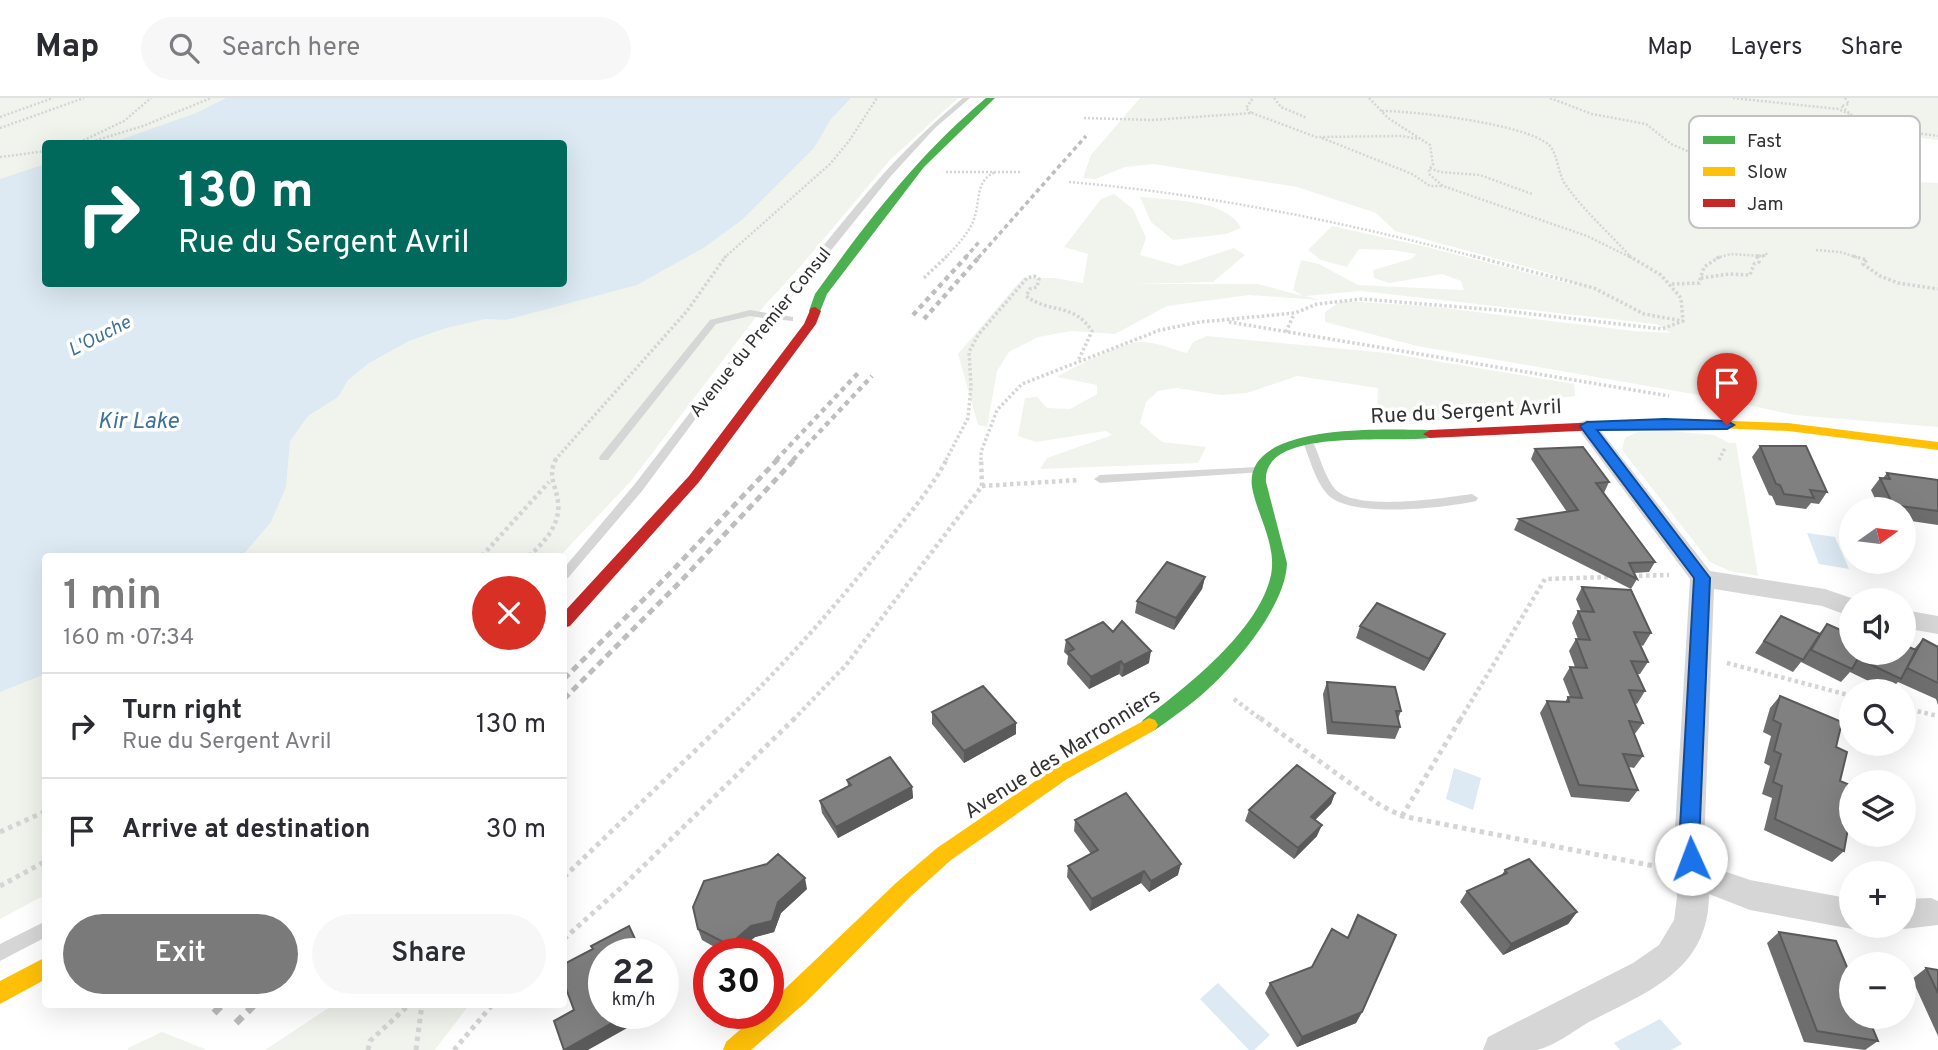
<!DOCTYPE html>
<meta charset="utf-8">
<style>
:root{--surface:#fff;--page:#f7f7f7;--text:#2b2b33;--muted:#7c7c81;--line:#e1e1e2;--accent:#7a7a7a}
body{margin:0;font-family:Overpass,sans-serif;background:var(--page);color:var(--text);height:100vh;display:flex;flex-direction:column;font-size:26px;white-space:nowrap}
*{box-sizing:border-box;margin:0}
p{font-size:23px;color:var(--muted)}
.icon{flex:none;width:38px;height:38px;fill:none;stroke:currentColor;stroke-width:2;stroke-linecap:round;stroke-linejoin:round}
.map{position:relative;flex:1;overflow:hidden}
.sheet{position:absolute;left:42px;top:455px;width:525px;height:455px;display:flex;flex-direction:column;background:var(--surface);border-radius:7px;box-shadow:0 7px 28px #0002}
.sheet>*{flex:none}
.guide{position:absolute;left:42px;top:42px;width:525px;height:147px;border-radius:7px;box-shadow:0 7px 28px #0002;background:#00695c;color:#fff;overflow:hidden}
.needle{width:46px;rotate:76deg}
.fabs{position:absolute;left:1839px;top:399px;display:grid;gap:14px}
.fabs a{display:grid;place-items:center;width:77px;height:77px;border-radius:50%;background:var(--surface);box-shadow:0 7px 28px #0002;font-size:35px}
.speed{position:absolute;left:588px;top:840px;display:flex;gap:14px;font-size:35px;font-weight:700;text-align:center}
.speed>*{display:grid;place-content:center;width:91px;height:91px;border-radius:50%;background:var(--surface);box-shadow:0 7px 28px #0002;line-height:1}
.speed small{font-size:18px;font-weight:400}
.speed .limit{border:10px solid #d22;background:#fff;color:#111}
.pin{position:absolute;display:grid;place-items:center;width:60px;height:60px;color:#fff;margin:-72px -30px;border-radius:50% 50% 50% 0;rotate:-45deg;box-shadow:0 0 7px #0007}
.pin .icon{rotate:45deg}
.me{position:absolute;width:77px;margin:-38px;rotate:358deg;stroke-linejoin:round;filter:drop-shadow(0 0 5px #0008)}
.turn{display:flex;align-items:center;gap:24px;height:147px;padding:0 21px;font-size:32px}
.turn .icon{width:91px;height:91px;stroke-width:2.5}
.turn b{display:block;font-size:49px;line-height:60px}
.round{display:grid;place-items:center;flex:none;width:74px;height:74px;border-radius:37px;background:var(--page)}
.head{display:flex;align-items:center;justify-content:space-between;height:119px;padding:0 21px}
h1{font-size:42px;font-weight:600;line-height:52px;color:var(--accent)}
.primary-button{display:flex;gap:14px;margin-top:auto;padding:14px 21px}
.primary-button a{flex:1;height:80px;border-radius:42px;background:var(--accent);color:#fff;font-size:28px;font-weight:600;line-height:80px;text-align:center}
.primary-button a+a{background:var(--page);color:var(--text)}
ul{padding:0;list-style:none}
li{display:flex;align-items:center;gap:21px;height:105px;padding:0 21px;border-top:2px solid var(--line)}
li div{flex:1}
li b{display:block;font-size:26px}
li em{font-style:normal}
header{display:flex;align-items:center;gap:42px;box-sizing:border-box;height:98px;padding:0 35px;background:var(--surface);border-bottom:2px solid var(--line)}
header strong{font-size:33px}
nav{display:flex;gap:38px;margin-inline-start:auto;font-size:24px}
.search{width:490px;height:63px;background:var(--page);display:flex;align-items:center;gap:18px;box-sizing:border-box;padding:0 24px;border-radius:38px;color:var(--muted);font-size:26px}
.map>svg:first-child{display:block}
.green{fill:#f1f4ed;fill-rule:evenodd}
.water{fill:#ddeaf3}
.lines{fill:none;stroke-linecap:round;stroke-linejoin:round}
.path-far3{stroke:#d5d5d5;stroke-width:2.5;stroke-dasharray:2 2;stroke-linecap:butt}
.path-far2{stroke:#d5d5d5;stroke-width:3.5;stroke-dasharray:2.5 2.5;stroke-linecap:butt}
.path-far1{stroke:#d5d5d5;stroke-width:4.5;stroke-dasharray:3.5 3.5;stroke-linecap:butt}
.path{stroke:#d5d5d5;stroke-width:5;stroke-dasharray:4.5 4.5;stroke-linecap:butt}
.lane{fill:#d6d6d6;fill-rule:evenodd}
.street{fill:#d6d6d6;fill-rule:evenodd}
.fast{fill:#4caf50;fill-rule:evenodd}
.slow{fill:#ffc107;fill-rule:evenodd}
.jam{fill:#c62828;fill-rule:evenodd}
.rail-far3{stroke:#bebebe;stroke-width:3.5;stroke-dasharray:4.5 3.5;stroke-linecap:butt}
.rail-far2{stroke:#bebebe;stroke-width:4.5;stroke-dasharray:5 4.5;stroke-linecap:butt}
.rail-far1{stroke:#bebebe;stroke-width:5;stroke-dasharray:7 5;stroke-linecap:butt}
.rail{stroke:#bebebe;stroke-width:7;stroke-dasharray:9 7;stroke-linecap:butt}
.wall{fill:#6e6e6e}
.shaded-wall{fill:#5a5a5a}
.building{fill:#808080;stroke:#5a5a5a;stroke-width:2}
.route{fill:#1a73e8;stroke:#114b97;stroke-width:2}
.labels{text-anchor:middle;stroke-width:7;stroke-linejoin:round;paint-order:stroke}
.far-street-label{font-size:18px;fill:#323232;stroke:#fff}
.far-water-label{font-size:19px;font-style:italic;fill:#3f7296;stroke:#fff}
.street-label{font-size:21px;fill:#323232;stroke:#fff}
.water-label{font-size:23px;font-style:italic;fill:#3f7296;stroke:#fff}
.key{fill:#fff;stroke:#c2c2c2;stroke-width:2}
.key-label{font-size:19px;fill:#323232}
</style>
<header>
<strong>Map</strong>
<div class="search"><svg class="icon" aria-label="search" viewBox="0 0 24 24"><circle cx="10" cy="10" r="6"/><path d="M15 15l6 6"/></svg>Search here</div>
<nav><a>Map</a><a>Layers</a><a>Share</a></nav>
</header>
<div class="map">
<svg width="1938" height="952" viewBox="0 0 1938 952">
<rect width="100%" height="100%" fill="#fff"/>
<path class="green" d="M0 0H958L890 62 800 169 765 207 631 383 560 458H46L45 797 0 821ZM46 46H564V186H46Z
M1140 0H1938V42L1829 29 1847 45 1865 47 1869 69 1877 82 1938 85V329L1794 317 1722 301 1417 248 1325 224V214L1341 203 1427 208 1634 233 1671 235 1656 226 1361 193 1306 198 1320 202 1249 197 1167 208 1115 236 1072 233 1038 239 1009 254 997 273 987 329 978 327 958 256 1023 180H1055L1083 185 1088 156 1064 149 1101 101 1114 96 1133 111 1146 140 1140 157 1179 168 1234 150 1245 157 1213 184 1134 186H1258L1303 198 1293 192 1301 162 1319 166 1358 187 1464 192 1461 183 1442 176 1389 185 1374 180 1373 172 1411 161 1417 156 1392 152 1359 151 1347 169 1321 162 1308 152 1332 128 1427 149 1579 188 1549 175 1395 133 1376 115 1297 89 1154 66 1125 69 1095 81 1083 80 1091 57Z
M1140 99C1168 102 1227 101 1241 130L1226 136 1173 142 1151 124Z
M1207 238 1387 255 1574 286 1575 298 1550 301 1554 316 1373 326 1377 313 1378 290 1297 278 1247 295 1221 297 1177 290 1158 293 1146 304 1140 325 1162 344 1206 349 1198 365 1040 371 1047 360 1112 337 1106 333 1036 344 1018 338 1025 300 1037 299 1047 310 1070 311 1097 296V287L1057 279C1074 269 1119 246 1139 244 1155 243 1172 251 1187 255L1193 244Z
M1669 333 1714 337 1729 345H1736L1758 478 1730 473 1710 464 1622 352 1625 340 1638 334Z
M333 907V906L469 907 435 952H265Z
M162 934 205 951V952H128V950Z"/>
<path class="water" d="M226 0H851L831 21 814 50 743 121 705 149 637 187 506 222 486 221 446 230 409 243 369 265 348 282 338 299 308 318 290 343 286 389 271 424 242 458H46L45 576 0 594V81L45 66 46 186H564V46L111 45 196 15Z
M1807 435 1835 439 1849 471 1819 466Z
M1454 670 1481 680 1473 712 1446 701Z
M1218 885 1270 937 1254 952H1249L1200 901Z
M1660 921 1682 946 1671 952H1620L1614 945Z"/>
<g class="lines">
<path class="path-far3" d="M1274 0 1281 9 1307 20
M1369 0 1388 20 1430 47 1433 67 1429 71 1430 77 1443 88 1587 138 1632 160
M1550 0 1592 16 1646 26 1671 46 1732 72H1737L1740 65 1730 56 1722 26 1758 19 1849 26 1938 38
M1733 0 1838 11 1852 17
M1845 0 1849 6 1841 8 1864 28
M1382 13C1415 13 1526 26 1549 47 1558 56 1558 76 1565 86 1583 112 1609 135 1630 158
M1251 15 1246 10 1253 0
M0 19 53 0
M1084 20 1152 22 1252 15 1316 39 1402 38 1418 41
M0 30 84 0
M1322 40 1412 76 1430 88H1442
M76 46 124 23 151 0
M84 46 143 28 211 0
M0 59 46 53
M1430 70 1440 74 1480 77 1532 96
M1733 73 1760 82 1804 81 1811 65 1778 44 1772 29 1791 24
M946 74H1022
M1069 84C1208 96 1345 124 1480 160
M1816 152 1840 154 1859 160
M724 160 830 66 849 43 877 0
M945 160C956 149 971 133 975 118 980 101 976 81 996 74
M1716 160 1731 156 1763 158 1767 157 1765 153"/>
<path class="path-far2" d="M1473 158 1594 190 1644 216 1683 223
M1757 158H1764
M1853 158 1867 162 1863 166 1880 178 1898 185 1938 191
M924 180 947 158
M1701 180 1729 176 1750 177 1754 166 1759 164 1757 158
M1672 186 1699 185 1704 169 1721 158
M1229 224 1669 298
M1286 234 1294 216
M555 362 687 213 726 158
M946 362 968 320 971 288 969 254 978 237 1027 180 1034 178 1039 181 1037 189 1030 191 1026 198C1050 216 1073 204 1092 233L1078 263
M981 362V354L997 312 1022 286 1160 232 1200 224 1295 215 1317 206 1362 201 1497 212 1662 231 1683 223 1681 200 1661 177 1629 158
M1719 362 1725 350"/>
<path class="path-far1" d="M982 388 1079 382
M482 458 549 384
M529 458C544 445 561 426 558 404 556 387 547 378 556 361
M1632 478 1669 477
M1727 565 1852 598
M1234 601 1262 622
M1904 610 1938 618
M727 622C784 567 835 509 884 447 906 420 931 391 947 361
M793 622 846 567 982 388 981 361
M1460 622 1545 481 1610 479"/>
<path class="path" d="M1260 620 1380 707 1402 718 1659 769
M1402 718 1461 620
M0 734 46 713
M564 779 729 620
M0 788 46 763
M564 841 623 788 795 620
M368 952 370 943 410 906
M416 952 422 906
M454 952 493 906"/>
<path class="lane" d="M963 0H970L935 30 890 79 812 176 776 216 793 219V223L772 221 760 234 642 393 568 480 564 481V470L634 387 763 220 750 218 716 226 608 362H600L599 360 600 358 710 222 750 212 767 215C808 169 844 120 885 74 909 48 935 23 963 0Z
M1307 339 1312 342C1320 358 1324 378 1335 391 1355 414 1443 400 1472 396L1478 400 1476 403C1445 410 1349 421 1327 396 1314 381 1310 360 1302 342Z
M1258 369 1264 372 1262 374 1100 385 1094 381 1100 377Z
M46 823V839L0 863V846Z"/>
<path class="street" d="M1587 322 1594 324 1710 473 1825 491 1857 502H1852V519L1822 508 1714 491 1704 747 1706 767 1750 782 1852 801V828H1860L1852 831 1750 812 1709 796C1709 873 1647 894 1589 924 1574 933 1554 948 1537 952 1521 952 1500 952 1483 952L1488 939 1633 865 1659 847 1674 822 1677 799 1674 747 1690 481 1576 328 1580 324Z
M1904 512 1938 518V536L1904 530Z
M1931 800 1938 803V827L1904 831 1896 828H1904V801Z"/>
<path class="fast" d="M986 0H995L924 69 827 196 819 216H811L809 213 815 196C866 125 919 56 986 0Z
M1430 332 1435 333 1437 336 1435 339C1401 347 1261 326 1266 384L1287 465C1286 507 1237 565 1207 592 1191 607 1173 619 1155 632L1149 634 1143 632 1140 627 1143 622C1186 589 1259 533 1271 477 1277 447 1257 417 1252 389 1243 323 1389 332 1430 332Z"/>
<path class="slow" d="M1701 322 1788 325 1938 344V352L1788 333 1696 329 1694 326 1696 323Z
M1149 620 1155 622 1158 627 1155 632 1067 681 951 762 911 798 806 904 751 952H723L726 944 759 915H768V907L897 784 937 750 1053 671Z
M46 859V881L0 906V883Z"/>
<path class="jam" d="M815 209 821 213 816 226 699 384 570 528 564 530V514L689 378 804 226 811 210Z
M1665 321 1701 322 1708 326 1701 330 1665 329 1430 340 1423 336 1430 332Z"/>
<path class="rail-far3" d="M965 160 979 144
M978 160 1086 38"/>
<path class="rail-far2" d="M913 217 967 158
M924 221 980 158
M776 362 860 273
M793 362 872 278"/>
<path class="rail-far1" d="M564 581 671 474 778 361
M564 601 679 485 795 361"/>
<path class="rail" d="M214 915 223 906
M236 925 255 906"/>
</g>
<path class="wall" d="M1760 348 1827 394 1819 406 1811 405 1806 411 1776 407 1772 398 1769 397 1752 359Z
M1535 351 1609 384 1604 395 1655 464 1649 474 1634 475 1637 481 1631 491 1514 432 1519 421 1567 414 1531 361Z
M1887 375 1938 382V427L1904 422V411H1880L1871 392 1880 380H1883Z
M1205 479 1202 491 1174 532 1135 515 1137 503Z
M1582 489 1651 535 1643 548 1641 547 1648 564 1640 576H1637L1645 593 1637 606 1635 605 1643 625 1634 637 1643 658 1634 670 1629 669 1638 692 1629 704 1571 699 1540 615 1547 603 1565 604 1568 599H1570L1563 581 1570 569H1575L1569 553 1576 541H1578L1572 525 1578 513H1581L1576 501Z
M1781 518 1819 536 1827 526 1852 555 1914 551 1923 541 1938 549V607L1936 601 1898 584 1889 593 1850 574 1841 584 1801 564 1793 574 1755 555Z
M1360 528 1439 548 1424 573 1356 540Z
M1113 534 1149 565 1122 579 1119 576 1089 591 1067 566 1068 558 1064 554 1066 542Z
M1327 584 1401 613 1398 621 1400 629 1395 641 1327 636 1323 596Z
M1780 598 1836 649 1843 716 1844 753 1832 764 1764 732 1772 700 1762 696 1770 668 1764 665 1771 638 1763 634 1770 610Z
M932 614 1016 625V636L964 665 932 626Z
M847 682 912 689 913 700 838 740 822 715 820 703 848 688Z
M1335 695 1331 706 1315 722 1317 738 1294 761 1245 723 1249 712Z
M1075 722 1178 777 1149 794 1141 785 1090 813 1067 779 1068 768 1091 756 1074 733Z
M1505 772 1577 814 1568 826 1503 857 1460 804 1467 793 1501 778Z
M807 791 781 815 774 834 755 839 735 856H727L702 842 698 831Z
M1779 834 1878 943 1865 952 1804 944 1767 845Z
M1926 870 1938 872V938L1912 881Z
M1270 885 1362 914 1356 925 1297 949 1265 895Z"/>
<path class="shaded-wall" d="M1205 479 1202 491 1174 532 1176 520Z
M1445 536 1439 548 1424 573 1429 561Z
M1151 553 1149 565 1122 579 1124 567Z
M1121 563 1119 576 1089 591 1091 579Z
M1016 625V636L964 665V653Z
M912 689 913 700 838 740 836 729Z
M1335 695 1331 706 1307 730 1311 719Z
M1322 727 1317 738 1294 761 1298 750Z
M1181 766 1178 777 1149 794 1151 783Z
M1144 773 1141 785 1090 813 1092 801Z
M805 780 807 791 781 815 774 834 755 839 735 856H731L729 847Z
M1577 814 1568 826 1503 857 1511 846Z
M1362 914 1356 925 1297 949 1302 939Z
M630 915H654L588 952H564Z"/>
<path class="building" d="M1760 348H1806L1827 394 1810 392 1814 400 1784 396 1780 387 1776 386Z
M1583 349 1609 384 1596 385 1655 464 1629 465 1637 481 1519 421 1578 412 1535 351Z
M1887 375 1938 382V413L1893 407 1880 380 1890 381Z
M1167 464 1205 479 1176 520 1137 503Z
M1582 489 1631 492 1651 535 1634 534 1648 564 1631 563 1645 593 1629 592 1643 625 1629 623 1643 658 1623 656 1638 692 1579 687 1547 603 1569 604 1568 599 1582 600 1570 569 1587 570 1576 541 1590 542 1578 513 1594 514Z
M1377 505 1445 536 1429 561 1360 528Z
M1781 518 1820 536 1803 562 1764 543Z
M1122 523 1151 553 1124 567 1121 563 1091 579 1068 554 1074 551 1066 542 1103 524 1113 534Z
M1827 526 1852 537V555H1861L1852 571 1811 552Z
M1923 541 1938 549V585L1907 570Z
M1904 547 1916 552 1901 581 1859 561 1862 555H1904Z
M1327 584 1395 589 1401 613H1396L1400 629 1332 624Z
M983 588 1016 625 964 653 932 614Z
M1780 598 1842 624 1836 649 1847 654 1840 683 1850 687 1843 716 1850 719 1844 753 1775 721 1782 688 1773 684 1781 656 1774 653 1781 626 1773 622Z
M890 659 912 689 836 729 820 703 851 687 847 682Z
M1297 667 1335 695 1311 719 1322 727 1298 750 1249 712Z
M1126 695 1181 766 1151 783 1144 773 1092 801 1068 768 1098 752 1075 722Z
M778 756 805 780 778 804 772 823 751 828 729 847 698 831 693 809 704 783 767 766Z
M1529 761 1577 814 1511 846 1467 793 1507 775 1505 772Z
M1358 817 1396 837 1362 914 1302 939 1270 885 1312 869 1332 831 1348 840Z
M629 828 642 856H604V915H630L564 952 554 923 574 912 564 885V866L593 851 591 848Z
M1779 834 1836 843 1852 881V919H1868L1878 943 1817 933Z
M1926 870 1938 872V895Z"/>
<path class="route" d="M1665 321 1727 323 1734 327 1727 331 1597 332 1710 480 1699 747 1701 761 1698 768 1691 770 1684 768 1679 747 1694 480 1580 328 1587 324Z"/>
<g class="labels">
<g class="far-street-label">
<text transform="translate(760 234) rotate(-51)" y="6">Avenue du Premier Consul</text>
</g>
<g class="far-water-label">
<text transform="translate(99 237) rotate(-27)" y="7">L'Ouche</text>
</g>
<g class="street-label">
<text transform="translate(1466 313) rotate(-3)" y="7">Rue du Sergent Avril</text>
<text transform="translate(1062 655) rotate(-32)" y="7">Avenue des Marronniers</text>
</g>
<g class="water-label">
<text x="138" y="330">Kir Lake</text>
</g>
</g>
<rect x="1689" y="18" width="231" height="112" rx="10" class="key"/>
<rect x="1703" y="38" width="32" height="8" fill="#4caf50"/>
<rect x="1703" y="69" width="32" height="9" fill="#ffc107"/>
<rect x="1703" y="101" width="32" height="8" fill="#c62828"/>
<g class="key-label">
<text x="1747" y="49">Fast</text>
<text x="1747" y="80">Slow</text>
<text x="1747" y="112">Jam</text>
</g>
</svg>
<div class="fabs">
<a><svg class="needle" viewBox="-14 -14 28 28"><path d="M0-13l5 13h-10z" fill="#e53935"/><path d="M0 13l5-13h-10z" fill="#7c7c81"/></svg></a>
<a><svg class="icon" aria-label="sound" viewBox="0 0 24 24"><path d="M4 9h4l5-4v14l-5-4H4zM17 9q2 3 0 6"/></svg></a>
<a><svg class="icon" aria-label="search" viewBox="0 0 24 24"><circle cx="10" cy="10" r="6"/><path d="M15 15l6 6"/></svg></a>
<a><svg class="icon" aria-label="layers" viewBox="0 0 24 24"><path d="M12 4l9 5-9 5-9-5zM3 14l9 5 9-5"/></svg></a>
<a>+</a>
<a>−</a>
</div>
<div class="speed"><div>22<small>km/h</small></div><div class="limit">30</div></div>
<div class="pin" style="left:1727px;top:327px;background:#d93025"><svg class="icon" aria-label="arrive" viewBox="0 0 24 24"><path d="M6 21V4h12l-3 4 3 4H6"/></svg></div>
<svg class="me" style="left:1691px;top:761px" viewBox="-20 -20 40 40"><circle r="19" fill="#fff"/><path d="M0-13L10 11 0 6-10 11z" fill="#1a73e8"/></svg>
<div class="guide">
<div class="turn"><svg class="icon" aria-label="right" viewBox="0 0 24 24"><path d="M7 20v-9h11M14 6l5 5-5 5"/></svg><div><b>130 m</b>Rue du Sergent Avril</div></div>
</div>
<section class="sheet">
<div class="head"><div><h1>1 min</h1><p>160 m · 07:34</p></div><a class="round" style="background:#d93025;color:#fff"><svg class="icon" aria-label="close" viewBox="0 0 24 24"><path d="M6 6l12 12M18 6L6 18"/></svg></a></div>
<ul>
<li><svg class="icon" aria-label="right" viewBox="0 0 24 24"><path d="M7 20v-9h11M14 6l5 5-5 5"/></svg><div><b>Turn right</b><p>Rue du Sergent Avril</p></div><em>130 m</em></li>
<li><svg class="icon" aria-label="arrive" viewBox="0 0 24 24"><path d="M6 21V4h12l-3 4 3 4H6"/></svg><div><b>Arrive at destination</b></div><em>30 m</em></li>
</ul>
<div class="primary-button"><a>Exit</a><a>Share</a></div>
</section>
</div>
